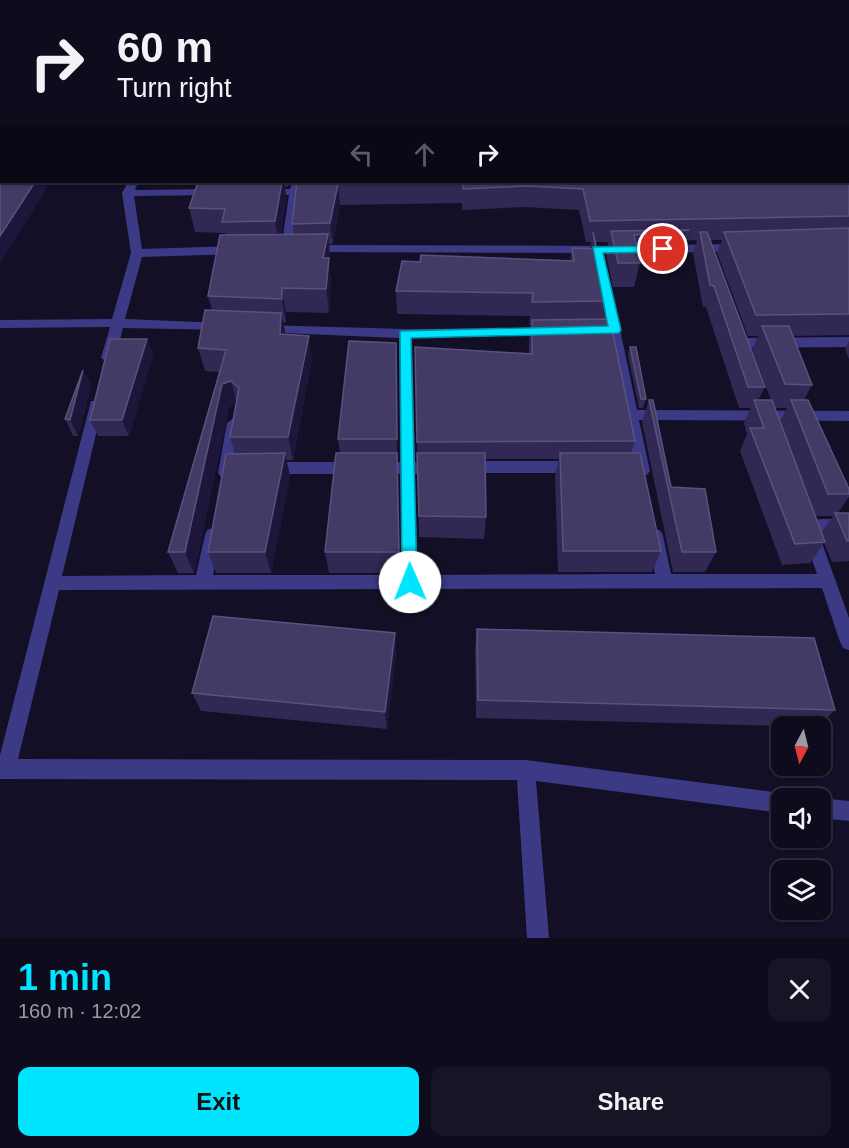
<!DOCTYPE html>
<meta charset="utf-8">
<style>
:root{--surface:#0e0b1c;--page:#171425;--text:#f1f3f6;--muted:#9b9ba3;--line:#2e2b3b;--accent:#00e5ff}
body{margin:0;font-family:Helvetica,sans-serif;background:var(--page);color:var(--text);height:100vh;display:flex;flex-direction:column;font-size:22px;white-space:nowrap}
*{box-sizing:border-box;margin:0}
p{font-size:20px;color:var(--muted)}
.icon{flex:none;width:33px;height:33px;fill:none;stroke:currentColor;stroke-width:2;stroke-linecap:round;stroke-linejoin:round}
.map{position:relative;height:938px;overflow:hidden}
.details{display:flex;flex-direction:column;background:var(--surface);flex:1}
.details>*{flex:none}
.hud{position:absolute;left:0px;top:0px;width:849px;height:183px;box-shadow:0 2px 4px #0004,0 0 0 2px var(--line);background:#0e0b1c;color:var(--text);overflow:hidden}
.needle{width:39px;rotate:187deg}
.controls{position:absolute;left:771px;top:716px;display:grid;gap:12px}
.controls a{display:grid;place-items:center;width:60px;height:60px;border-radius:12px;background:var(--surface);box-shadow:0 2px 4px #0004,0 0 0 2px var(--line);font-size:30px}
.pin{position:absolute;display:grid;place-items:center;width:51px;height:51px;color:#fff;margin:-26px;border:3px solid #fff;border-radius:50%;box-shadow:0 2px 6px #0007}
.me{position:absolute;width:66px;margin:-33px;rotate:359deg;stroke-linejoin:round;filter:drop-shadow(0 0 4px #0008)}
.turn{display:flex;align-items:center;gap:21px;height:126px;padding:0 18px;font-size:27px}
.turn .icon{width:78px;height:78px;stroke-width:2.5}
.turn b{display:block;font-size:42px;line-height:51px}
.lanes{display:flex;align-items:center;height:57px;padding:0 18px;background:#0003;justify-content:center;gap:30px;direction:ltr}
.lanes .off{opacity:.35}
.round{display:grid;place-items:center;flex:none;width:63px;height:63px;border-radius:12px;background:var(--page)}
.overview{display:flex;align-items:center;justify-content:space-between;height:102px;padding:0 18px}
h1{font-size:36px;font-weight:700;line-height:45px;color:var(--accent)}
.button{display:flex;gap:12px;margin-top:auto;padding:12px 18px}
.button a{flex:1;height:69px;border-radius:12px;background:var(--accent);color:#111;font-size:24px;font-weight:700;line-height:69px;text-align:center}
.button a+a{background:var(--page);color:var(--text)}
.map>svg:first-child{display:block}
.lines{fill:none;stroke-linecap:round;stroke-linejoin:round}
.street{fill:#3d3a85;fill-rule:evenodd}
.primary{fill:#c25bff;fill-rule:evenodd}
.wall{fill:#312854;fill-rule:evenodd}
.shaded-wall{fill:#1d163a}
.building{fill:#433a66;stroke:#5a527e;stroke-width:1.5}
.route{fill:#00e5ff;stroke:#0095a6;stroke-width:1.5}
</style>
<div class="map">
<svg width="849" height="938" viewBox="0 0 849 938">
<rect width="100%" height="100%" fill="#130f26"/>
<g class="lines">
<path class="street" d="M5 0H13L4 2Z
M391 0H399V2H391Z
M0 10H2L0 17Z
M128 182H138L135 190 214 189 220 192 214 195 134 196 142 249 237 246 243 250 237 254 142 257 125 319 222 323 228 327 227 330 123 328 115 358 108 363 101 358 110 327 0 328V320L112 319 131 253 122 193Z
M292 182 301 184 293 249 287 253 281 249 289 195H265L259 192 265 189H290Z
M738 244 744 248 742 251 663 253 657 249 663 245Z
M309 245 631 246 633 249 627 253H604L637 410 849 411V421L639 420 650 471 647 475H637L634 471 592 253 305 252V246Z
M264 325 405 329 554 328 556 331 549 335 412 338 415 462 442 464 444 468 442 472 415 474 418 575 655 574 647 536 649 531 655 529 661 531 663 536 671 574H817L803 534 805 530 800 525 802 520 849 518V532H818L849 618V650L843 648 840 642 822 588 59 590 18 759 526 760 782 793 790 798H782V813L536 781 549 938H527L517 780 0 779V755L91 401H101L103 405 62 576 196 575 205 535 207 530 213 528 219 530 221 535 213 575H402L400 474 372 472 370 468 372 464 400 462 399 338 259 332 257 329Z
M849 337V347L741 348 734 343 741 338Z
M234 418 241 423 234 473 231 477H221L218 473 227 423Z
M467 461H575L580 463 582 467 580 471 575 473H467L462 471 460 467 462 463Z
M269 462H353L358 464 360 468 358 472 353 474H269L264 472 262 468 264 464Z
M820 798 849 801V821L820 818Z"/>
<path class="primary" d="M0 87H2V93H0Z"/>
</g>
<path class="wall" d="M764 0H849V35H848V2H764Z
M849 79V335L793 336 812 385 804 400 849 489V497L838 513H849V561L832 562 824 543 810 563 782 565 740 451 747 434 744 423 751 408H739L706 307H703L693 253 697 240 686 241 682 253 639 257 640 263 634 287H613L606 254 608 242H595L608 301 604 319 635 441 631 453 661 551 652 572H558L555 475 559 459H485L486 517 484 539 419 537 415 347 529 353V338L531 325H529L530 316 397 314 396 291 420 262 570 261 572 248H590L591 242H586L579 210 525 207 462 210V203L340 205 333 244H329L330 258 329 263 331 282 329 313 286 312V323L283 322 285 335 312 359 293 460H286L290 476 271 573H216L208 552 235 454 230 437 236 404 229 407 194 573H178L168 552 220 372 205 371 198 348 212 310 208 296 225 234V233L195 232 189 208 198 182H290L288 187H285L286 197 281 234H294L292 224 297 182ZM711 240H722L717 253 748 336H758L752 350 771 400H758L765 387ZM775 408H787L780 422ZM815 516H833L821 533Z
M147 339 153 355 129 436H98L90 420Z
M849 341V359L845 349Z
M396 343 397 460 400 573H329L325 552 340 453 338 439Z
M630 347 646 399 643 408H639L628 355Z
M83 370 91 386 78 436H73L65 419Z
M649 400 671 487 716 552 705 572H673L642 422Z
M477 629 835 710 819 726H782L476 718 475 649Z
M395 633 396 652 387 729 201 711 192 693Z"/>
<path class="shaded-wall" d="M35 182H49L44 193 0 264V236Z
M282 182H284L286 197 279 245 275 221Z
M338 184 340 205 333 244 330 223Z
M328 234 330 258 329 263 331 282 329 313 323 258Z
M282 288 286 312V323L282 299Z
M281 313 286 336 280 334Z
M309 336 312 359 293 460 288 437Z
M147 339 153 355 129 436 122 420Z
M396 343 397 364 398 460 397 439Z
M83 370 91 386 78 436 70 420Z
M231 381 237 404 229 407 194 573 185 552 222 384Z
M285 453 290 476 271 573 265 552Z
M397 453 398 475 400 573 399 552Z
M395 633 396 652 387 729 385 712Z"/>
<path class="building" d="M220 0H390V2H219Z
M492 0H650V2H492Z
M769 0H849V25H848V2H769Z
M849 79V216L590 221 583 189 527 186 463 189V182L338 184 330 223 292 224 297 182H848V80Z
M2 179V182H35L0 236V181Z
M198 182H282L275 221 222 222 225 209 189 208Z
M849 228V314L756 315 724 232Z
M689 230 634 235 640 263H618L611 231Z
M593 232 608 301 532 302 533 293 396 291 402 261 420 262 421 255 574 261 572 248 596 249Z
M700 232H707L765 387H748L714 286 710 285Z
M328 234 323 258H329L326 289 282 288V299L208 296 220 235Z
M205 310 281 313 280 334 309 336 288 437H230L239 388 231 381 222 384 185 552H168L226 350 198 348Z
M610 319 635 441 417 442 415 347 532 354V320Z
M762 326H789L812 385 785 384Z
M110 339H147L122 420H90Z
M349 341 396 343 397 439H338Z
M630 347H636L646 399H641Z
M83 370 70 420 65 419Z
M649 400H653L671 487 705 489 716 552H682Z
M754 400H772L825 542 795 544 750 428H764Z
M791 400H808L849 489V494H828Z
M285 453 265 552H208L226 454Z
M336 453H397L399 552H325Z
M417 453H485L486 517 419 516Z
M560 453H640L661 551H563Z
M835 513H849V541H847Z
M213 616 395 633 385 712 192 693Z
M477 629 814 638 835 710 478 700Z"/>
<path class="route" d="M663 246 667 247V252L603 253 621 330 619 333 411 338 417 582 410 588 405 587 402 582 400 331 608 326 593 247Z"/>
</svg>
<div class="controls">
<a><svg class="needle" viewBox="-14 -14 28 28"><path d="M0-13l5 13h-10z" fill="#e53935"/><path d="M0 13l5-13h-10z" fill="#9b9ba3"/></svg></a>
<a><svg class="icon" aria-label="sound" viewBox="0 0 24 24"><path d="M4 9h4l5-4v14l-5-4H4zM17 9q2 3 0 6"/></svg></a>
<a><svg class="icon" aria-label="layers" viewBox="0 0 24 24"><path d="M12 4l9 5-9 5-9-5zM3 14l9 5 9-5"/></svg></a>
</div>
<div class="pin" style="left:663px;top:249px;background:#d93025"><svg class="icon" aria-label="arrive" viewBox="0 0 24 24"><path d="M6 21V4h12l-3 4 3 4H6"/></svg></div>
<svg class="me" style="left:410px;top:582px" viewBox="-20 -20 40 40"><circle r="19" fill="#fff"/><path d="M0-13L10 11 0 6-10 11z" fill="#00e5ff"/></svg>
<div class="hud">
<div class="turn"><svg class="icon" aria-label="right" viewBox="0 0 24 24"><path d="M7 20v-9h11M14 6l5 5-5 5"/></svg><div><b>60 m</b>Turn right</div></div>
<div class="lanes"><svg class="icon off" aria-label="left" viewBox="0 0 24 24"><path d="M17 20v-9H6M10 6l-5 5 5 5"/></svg><svg class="icon off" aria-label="ahead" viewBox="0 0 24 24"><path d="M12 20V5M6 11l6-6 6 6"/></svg><svg class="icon" aria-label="right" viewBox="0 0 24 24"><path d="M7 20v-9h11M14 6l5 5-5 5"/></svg></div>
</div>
</div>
<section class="details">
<div class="overview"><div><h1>1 min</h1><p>160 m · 12:02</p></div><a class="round"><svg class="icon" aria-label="close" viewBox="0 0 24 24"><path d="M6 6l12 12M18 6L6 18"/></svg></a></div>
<div class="button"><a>Exit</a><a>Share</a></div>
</section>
